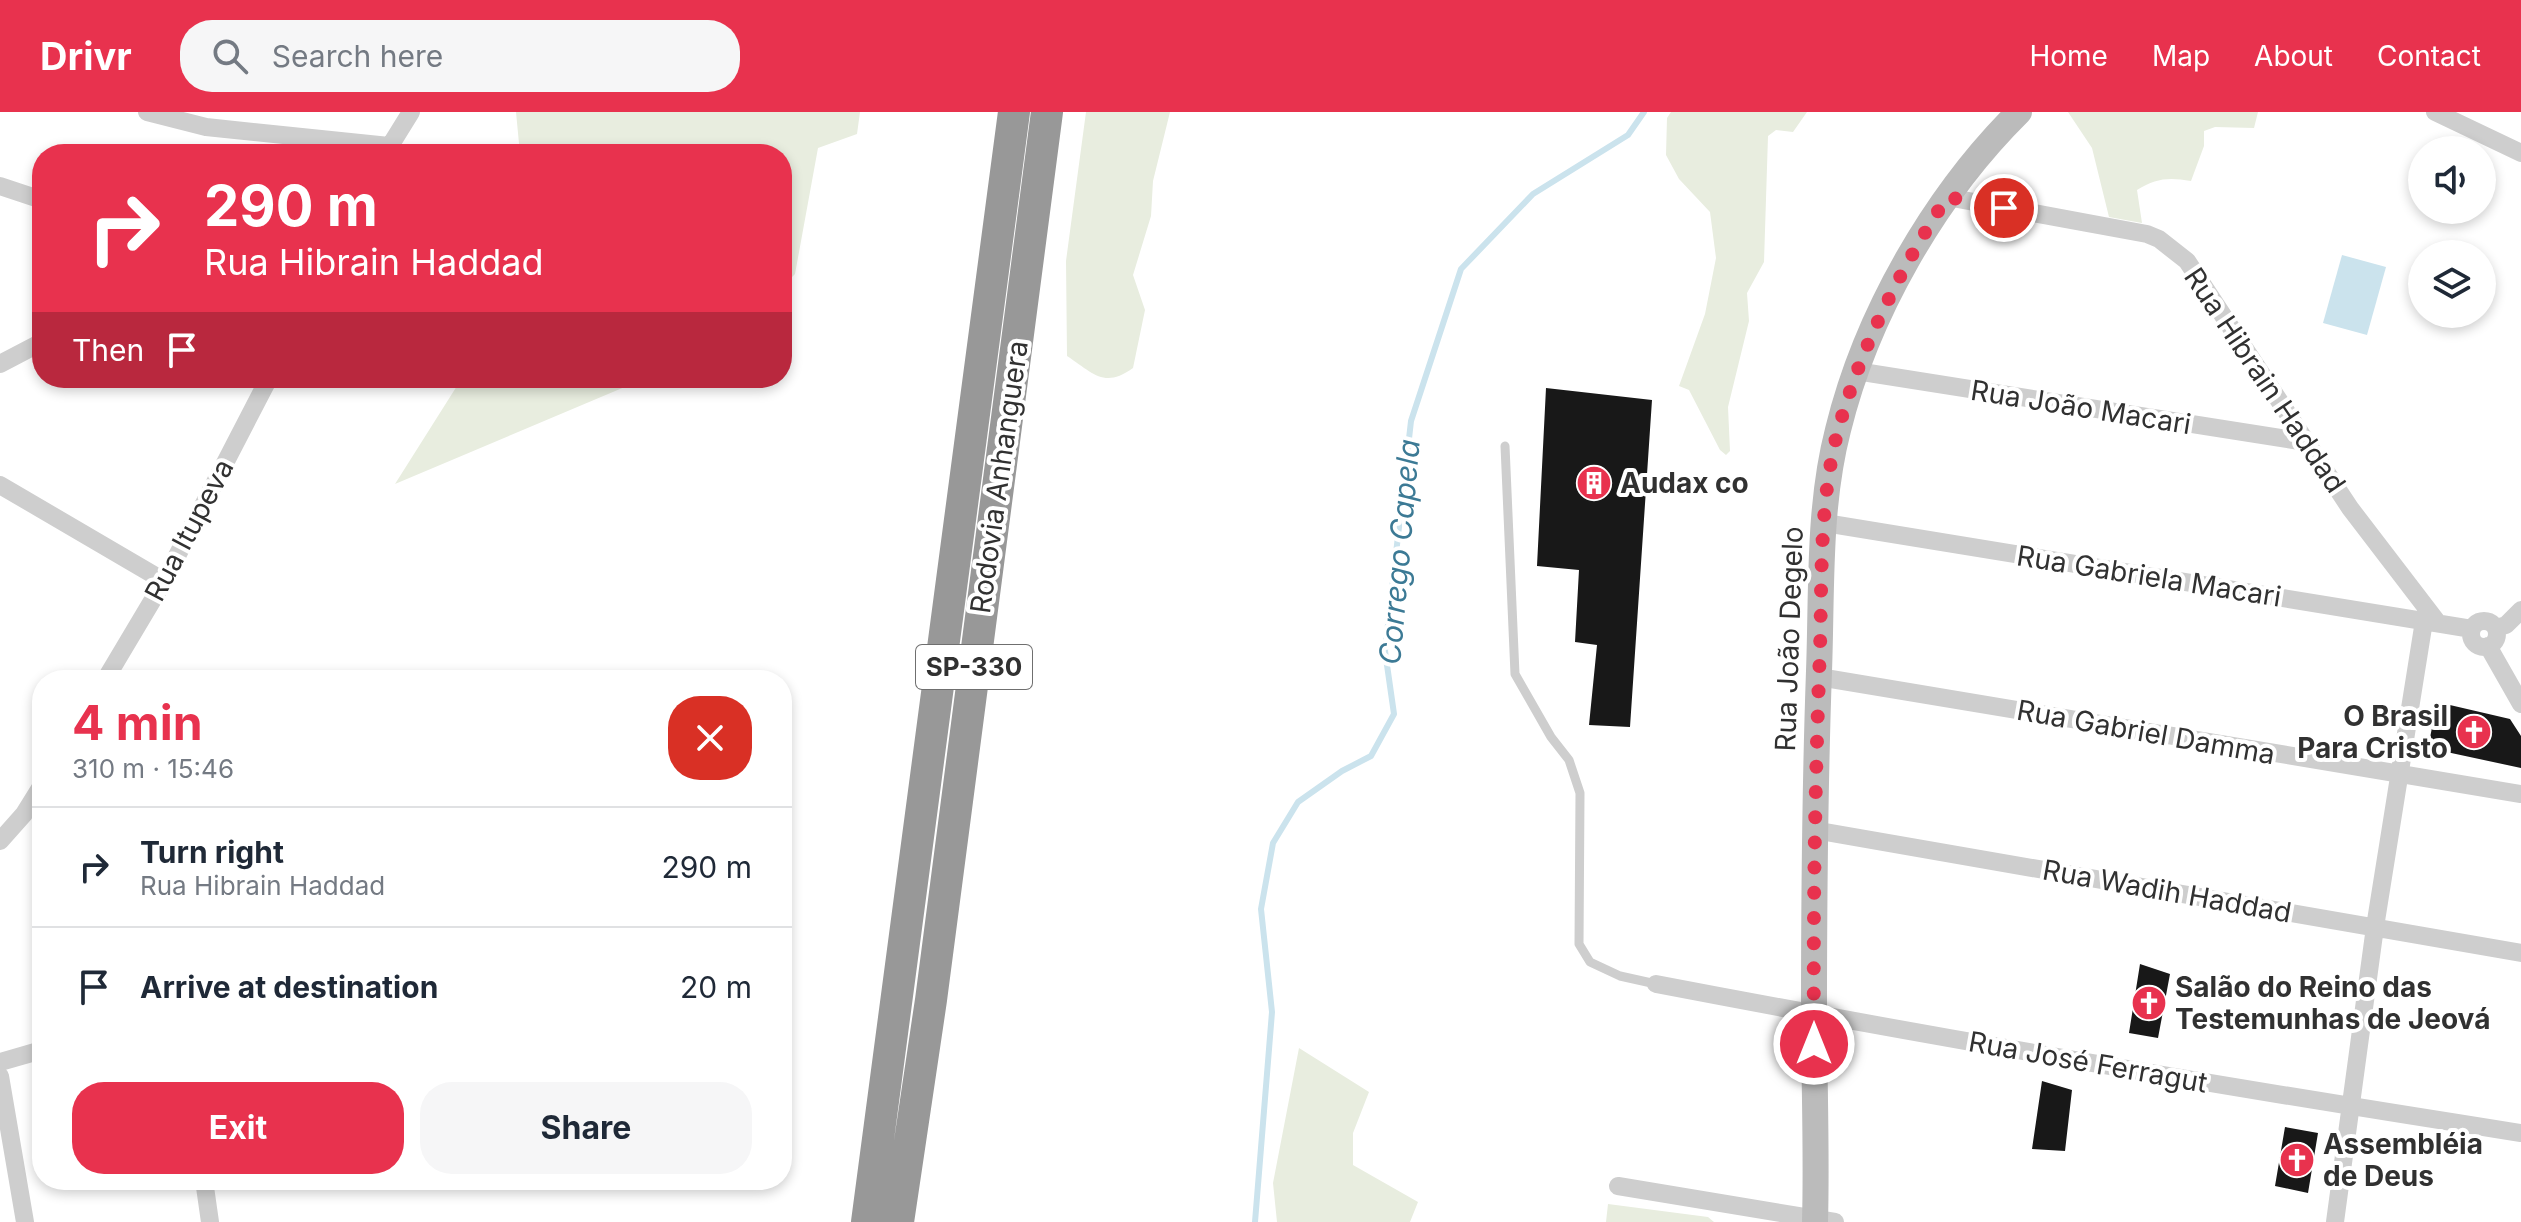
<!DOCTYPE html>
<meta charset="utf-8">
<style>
:root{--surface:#fff;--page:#f6f6f7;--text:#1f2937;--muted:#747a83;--line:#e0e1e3;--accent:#e8324e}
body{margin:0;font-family:Inter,sans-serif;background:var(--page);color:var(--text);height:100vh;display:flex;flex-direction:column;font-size:30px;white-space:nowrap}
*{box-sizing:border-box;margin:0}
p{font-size:26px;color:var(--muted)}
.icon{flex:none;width:44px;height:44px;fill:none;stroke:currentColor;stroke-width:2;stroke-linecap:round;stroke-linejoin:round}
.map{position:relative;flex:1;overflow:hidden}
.panel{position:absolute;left:32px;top:558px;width:760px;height:520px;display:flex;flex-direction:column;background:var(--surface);border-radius:32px;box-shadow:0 4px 12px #0003}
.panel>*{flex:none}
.guide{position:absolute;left:32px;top:32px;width:760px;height:244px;border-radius:32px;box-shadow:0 4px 12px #0003;background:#e8324e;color:#fff;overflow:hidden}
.tools{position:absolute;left:2408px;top:24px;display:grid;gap:16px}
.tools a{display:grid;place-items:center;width:88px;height:88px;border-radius:50%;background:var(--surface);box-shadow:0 4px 12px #0003;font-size:40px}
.pin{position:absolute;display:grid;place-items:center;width:68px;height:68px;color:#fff;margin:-34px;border:4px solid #fff;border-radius:50%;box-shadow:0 2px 8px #0007}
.me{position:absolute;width:88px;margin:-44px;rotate:0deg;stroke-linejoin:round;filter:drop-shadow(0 0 6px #0008)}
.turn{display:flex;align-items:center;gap:28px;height:168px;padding:0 40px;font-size:36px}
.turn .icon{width:104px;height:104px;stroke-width:2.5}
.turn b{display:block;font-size:56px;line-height:68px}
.then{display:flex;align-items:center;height:76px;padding:0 40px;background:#0003;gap:16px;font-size:30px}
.round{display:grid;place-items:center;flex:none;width:84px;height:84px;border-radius:32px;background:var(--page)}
.head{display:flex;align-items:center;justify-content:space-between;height:136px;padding:0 40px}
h1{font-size:48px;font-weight:700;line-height:60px;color:var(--accent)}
.cta{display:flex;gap:16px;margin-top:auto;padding:16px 40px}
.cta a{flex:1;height:92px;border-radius:32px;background:var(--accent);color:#fff;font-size:32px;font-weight:700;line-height:92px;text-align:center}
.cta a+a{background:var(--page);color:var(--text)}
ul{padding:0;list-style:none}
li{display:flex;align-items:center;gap:24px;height:120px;padding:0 40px;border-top:2px solid var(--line)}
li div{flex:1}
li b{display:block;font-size:30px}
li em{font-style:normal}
header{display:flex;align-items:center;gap:48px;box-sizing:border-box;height:112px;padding:0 40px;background:var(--accent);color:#fff}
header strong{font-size:38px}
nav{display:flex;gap:44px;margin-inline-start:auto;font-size:28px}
.search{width:560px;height:72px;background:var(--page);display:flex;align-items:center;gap:20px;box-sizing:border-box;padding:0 28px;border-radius:32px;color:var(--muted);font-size:30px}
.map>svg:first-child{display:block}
.green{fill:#e8eddf}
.water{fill:#cbe3ed}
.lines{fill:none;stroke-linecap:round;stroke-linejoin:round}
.stream{stroke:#cbe3ed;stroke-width:6}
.building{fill:#181818}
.lane{stroke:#cecece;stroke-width:9}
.street{stroke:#cecece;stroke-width:18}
.secondary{stroke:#bbb;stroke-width:26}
.highway{stroke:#989898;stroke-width:32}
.route{stroke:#e8324e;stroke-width:14;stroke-dasharray:0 25.2}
.labels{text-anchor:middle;stroke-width:8;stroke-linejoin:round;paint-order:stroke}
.shield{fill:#fff;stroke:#6f6f6f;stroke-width:2}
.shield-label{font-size:26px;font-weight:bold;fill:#313131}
.street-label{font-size:28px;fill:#313131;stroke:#fff}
.poi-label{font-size:28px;font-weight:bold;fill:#313131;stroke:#fff;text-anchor:start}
.water-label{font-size:30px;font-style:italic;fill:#3c7a95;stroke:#fff}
</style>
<header>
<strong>Drivr</strong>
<div class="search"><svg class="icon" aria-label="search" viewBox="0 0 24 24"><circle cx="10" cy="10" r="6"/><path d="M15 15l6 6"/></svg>Search here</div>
<nav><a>Home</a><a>Map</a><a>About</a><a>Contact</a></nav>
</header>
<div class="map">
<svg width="2521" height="1110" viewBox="0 0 2521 1110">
<rect width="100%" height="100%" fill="#fff"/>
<path class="green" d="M516 0H860L857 22 818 36 795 162 782 175V42H520Z
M1086 0H1170L1153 69 1151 104 1133 163 1145 198 1133 256C1104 277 1093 261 1067 244L1066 149Z
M1671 0H1807L1793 20 1776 18 1768 24 1764 150 1747 181 1749 209 1728 295 1730 339 1726 343 1720 338 1689 278 1679 274 1705 202 1716 146 1710 100 1679 67 1666 43 1667 6Z
M2068 0H2258L2254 16 2215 15 2204 19V34L2191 69C2169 65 2156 66 2137 78L2142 111 2109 105 2092 36Z
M462 266H646L395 372Z
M1299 936 1369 980 1353 1021V1053L1418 1090 1410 1110H1277L1273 1071Z
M1608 1092 1708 1105 1714 1110H1606Z"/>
<path class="water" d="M2342 143 2386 155 2367 223 2323 211Z"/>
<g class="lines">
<path class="stream" d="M1255 1110 1272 900 1261 797 1273 731 1298 690 1342 659 1371 644 1394 602 1385 539 1411 309 1461 157 1533 82 1628 23 1644 0"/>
</g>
<path class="building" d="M1546 276 1652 288 1630 615 1589 613 1597 533 1575 530 1579 458 1537 454Z
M2437 590 2510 607 2521 624V656L2428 636Z
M2140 852 2170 862 2158 926 2129 921Z
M2042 969 2072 978 2065 1039 2032 1037Z
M2285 1015 2318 1021 2308 1081 2275 1074Z"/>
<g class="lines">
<path class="lane" d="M1505 334 1515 562 1551 625 1569 648 1580 681 1579 832 1590 850 1620 864 1656 872"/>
<path class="street" d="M147 0 206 15 389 34
M2435 0 2521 41
M385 42 411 0
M0 74 42 88
M1947 85 2147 122 2159 127 2187 149 2350 396 2438 511
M0 252 42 230
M1856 259 2306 330
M0 373 164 469
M1825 411 2472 517
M2471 522a13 13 0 1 1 26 0a13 13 0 1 1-26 0Z
M2496 516 2506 513 2521 498
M2488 534 2521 592
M1819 565 2521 682
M105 568 164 469 269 266
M1814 718 2521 841
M0 729 24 702 42 673
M1656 872C1943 927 2232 976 2521 1021
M0 950 42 938
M0 964 25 1110
M204 1068 210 1110
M1618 1074 1835 1110
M2335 1110 2375 815 2424 509"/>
<path class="secondary" d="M1815 1110C1817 1039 1814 969 1814 898 1814 785 1815 672 1819 559 1822 479 1818 395 1838 318 1866 203 1935 83 2019 0"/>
<path class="highway" d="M867 1110 1014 0
M898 1110 931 888 1047 0"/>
</g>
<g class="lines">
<path class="route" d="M1814 932C1813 800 1815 669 1820 538 1822 465 1819 386 1839 315 1862 232 1901 157 1947 85L2004 96"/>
</g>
<defs>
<symbol id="building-disc" viewBox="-11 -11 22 22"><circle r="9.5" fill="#e8324e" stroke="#fff"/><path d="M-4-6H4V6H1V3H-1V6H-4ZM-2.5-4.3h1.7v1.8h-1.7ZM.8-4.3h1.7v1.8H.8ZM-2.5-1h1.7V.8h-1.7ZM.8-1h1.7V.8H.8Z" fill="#fff"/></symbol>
<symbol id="church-disc" viewBox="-11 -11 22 22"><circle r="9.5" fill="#e8324e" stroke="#fff"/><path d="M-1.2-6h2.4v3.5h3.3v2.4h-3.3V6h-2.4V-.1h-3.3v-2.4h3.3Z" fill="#fff"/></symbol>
</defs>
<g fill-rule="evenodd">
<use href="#building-disc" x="1574" y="351" width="40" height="40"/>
<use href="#church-disc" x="2454" y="600" width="40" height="40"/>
<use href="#church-disc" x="2129" y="871" width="40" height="40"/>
<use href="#church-disc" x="2277" y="1028" width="40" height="40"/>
</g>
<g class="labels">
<rect class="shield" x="916" y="533" width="116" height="44" rx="6"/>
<g class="shield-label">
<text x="974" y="564">SP-330</text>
</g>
<g class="street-label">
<text transform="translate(2265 268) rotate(56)" y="10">Rua Hibrain Haddad</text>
<text transform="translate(2081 295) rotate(9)" y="10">Rua João Macari</text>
<text transform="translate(999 365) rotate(-82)" y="10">Rodovia Anhanguera</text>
<text transform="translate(189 418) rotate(-62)" y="10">Rua Itupeva</text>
<text transform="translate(2149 464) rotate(9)" y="10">Rua Gabriela Macari</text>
<text transform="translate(1789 527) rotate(-88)" y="10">Rua João Degelo</text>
<text transform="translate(2146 620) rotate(10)" y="10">Rua Gabriel Damma</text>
<text transform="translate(2167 779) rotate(10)" y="10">Rua Wadih Haddad</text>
<text transform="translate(2088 950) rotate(10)" y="10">Rua José Ferragut</text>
</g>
<g class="poi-label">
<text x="1620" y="381">Audax co</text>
<text x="2448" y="614" text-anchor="end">O Brasil<tspan x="2448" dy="32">Para Cristo</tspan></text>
<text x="2175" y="885">Salão do Reino das<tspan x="2175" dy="32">Testemunhas de Jeová</tspan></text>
<text x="2323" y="1042">Assembléia<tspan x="2323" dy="32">de Deus</tspan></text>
</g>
<g class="water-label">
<text transform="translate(1400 440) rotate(-85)" y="10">Corrego Capela</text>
</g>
</g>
</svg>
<div class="tools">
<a><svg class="icon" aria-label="sound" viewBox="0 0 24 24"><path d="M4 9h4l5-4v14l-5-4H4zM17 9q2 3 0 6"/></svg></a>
<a><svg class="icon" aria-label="layers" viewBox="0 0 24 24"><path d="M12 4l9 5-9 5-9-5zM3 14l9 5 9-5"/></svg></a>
</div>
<div class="pin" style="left:2004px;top:96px;background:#d93025"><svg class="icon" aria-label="arrive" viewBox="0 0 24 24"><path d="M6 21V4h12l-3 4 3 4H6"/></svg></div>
<svg class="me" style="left:1814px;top:932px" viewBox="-20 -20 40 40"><circle r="17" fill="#e8324e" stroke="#fff" stroke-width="3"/><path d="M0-11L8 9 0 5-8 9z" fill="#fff"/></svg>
<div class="guide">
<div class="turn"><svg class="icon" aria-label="right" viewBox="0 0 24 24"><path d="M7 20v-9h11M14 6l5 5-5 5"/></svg><div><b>290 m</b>Rua Hibrain Haddad</div></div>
<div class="then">Then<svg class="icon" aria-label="arrive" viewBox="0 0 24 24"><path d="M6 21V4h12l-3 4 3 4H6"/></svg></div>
</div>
<section class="panel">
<div class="head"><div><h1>4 min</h1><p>310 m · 15:46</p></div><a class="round" style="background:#d93025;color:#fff"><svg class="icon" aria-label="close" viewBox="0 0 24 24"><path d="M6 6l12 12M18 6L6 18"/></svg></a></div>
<ul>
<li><svg class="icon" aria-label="right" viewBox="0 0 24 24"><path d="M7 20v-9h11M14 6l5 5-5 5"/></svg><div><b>Turn right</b><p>Rua Hibrain Haddad</p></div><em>290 m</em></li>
<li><svg class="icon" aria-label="arrive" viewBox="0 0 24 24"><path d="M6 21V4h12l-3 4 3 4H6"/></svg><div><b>Arrive at destination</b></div><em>20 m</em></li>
</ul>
<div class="cta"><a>Exit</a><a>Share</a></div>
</section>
</div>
